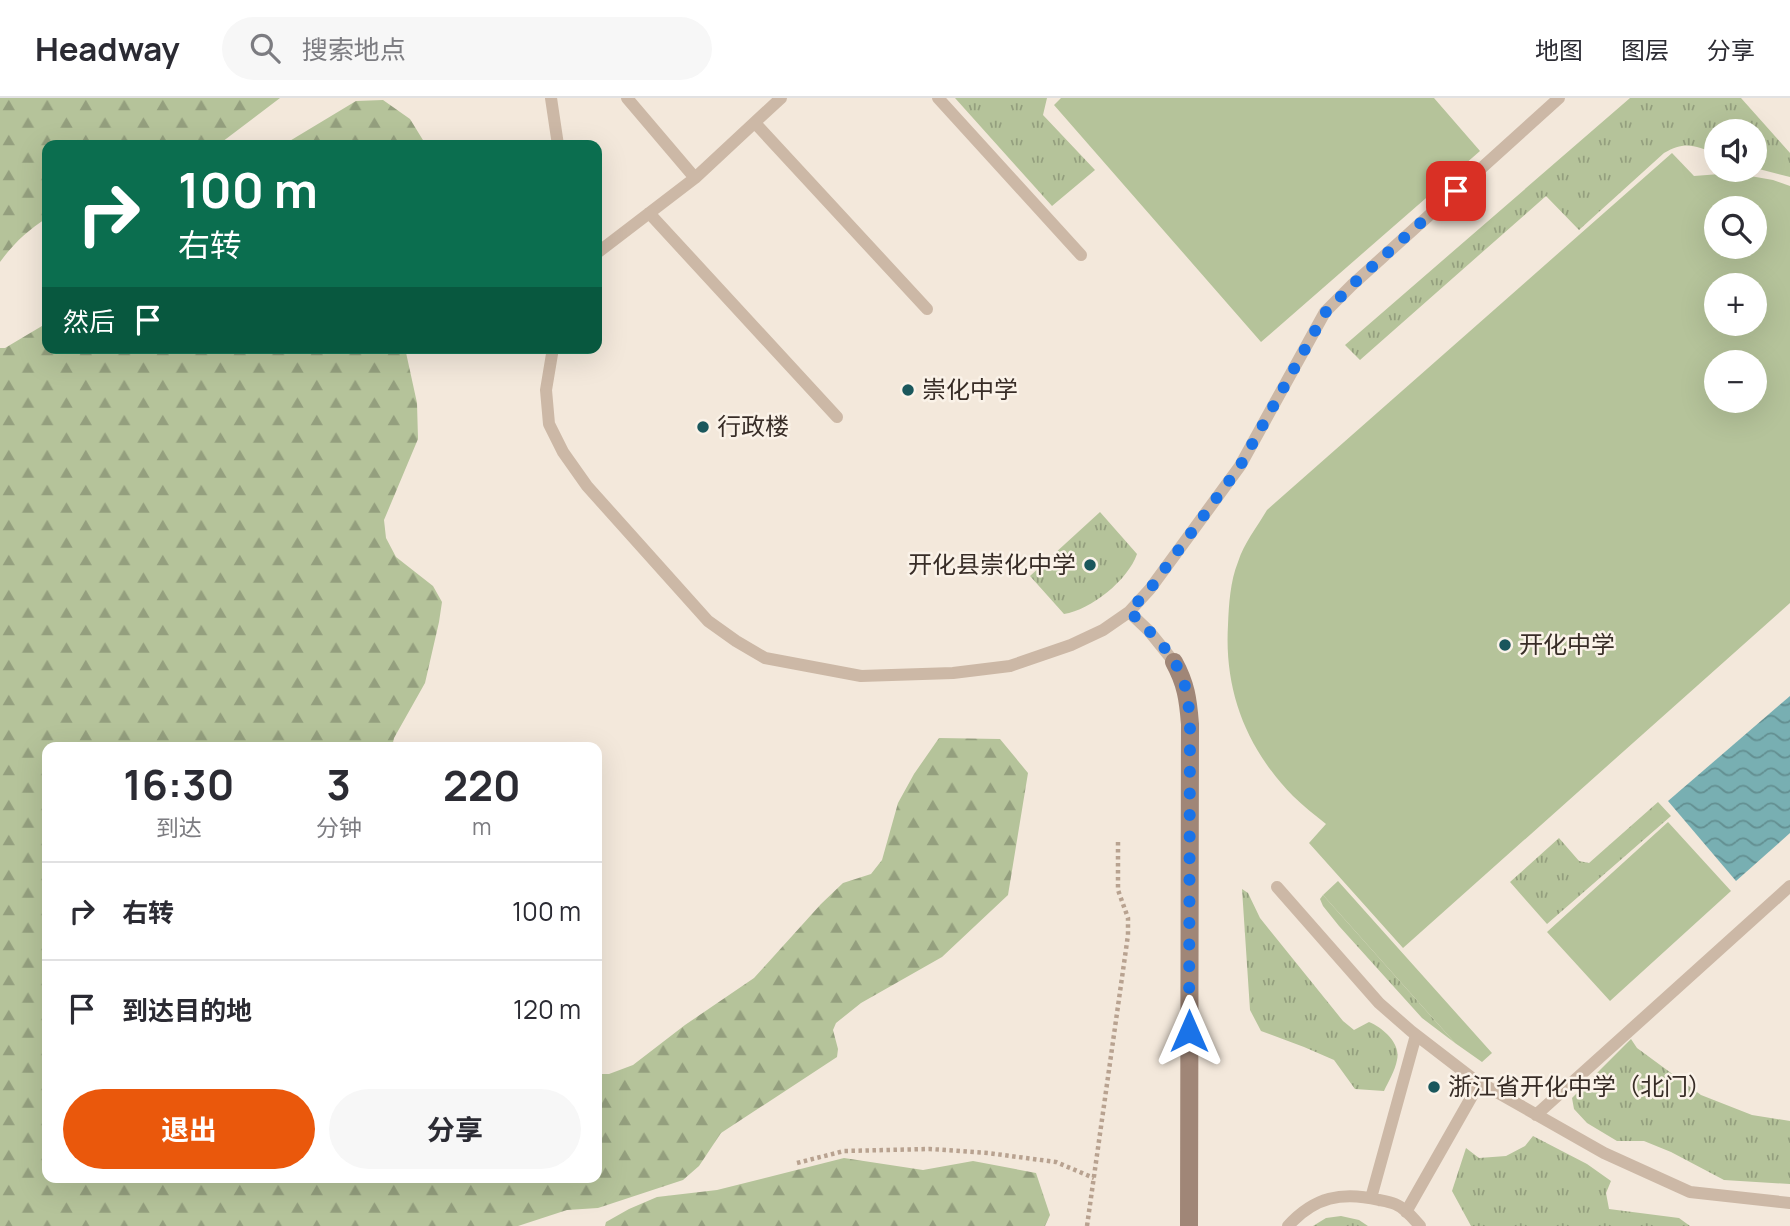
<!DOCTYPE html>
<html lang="zh">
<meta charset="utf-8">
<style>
:root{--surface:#fff;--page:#f7f7f7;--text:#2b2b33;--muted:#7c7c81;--line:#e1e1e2;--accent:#ea580c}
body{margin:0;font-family:Manrope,"Noto Sans SC",sans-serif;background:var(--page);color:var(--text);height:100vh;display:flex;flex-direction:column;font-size:26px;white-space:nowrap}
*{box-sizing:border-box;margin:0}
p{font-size:23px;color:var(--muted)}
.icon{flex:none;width:38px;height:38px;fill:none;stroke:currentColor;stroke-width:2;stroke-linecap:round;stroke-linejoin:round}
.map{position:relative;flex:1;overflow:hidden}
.details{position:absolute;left:42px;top:644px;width:560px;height:441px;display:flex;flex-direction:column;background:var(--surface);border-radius:14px;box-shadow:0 7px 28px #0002}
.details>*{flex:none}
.top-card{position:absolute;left:42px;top:42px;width:560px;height:214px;border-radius:14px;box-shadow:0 7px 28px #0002;background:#0b6e4f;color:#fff;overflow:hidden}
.tools{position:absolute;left:1704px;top:21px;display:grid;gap:14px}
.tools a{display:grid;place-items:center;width:63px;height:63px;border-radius:50%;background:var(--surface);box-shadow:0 7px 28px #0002;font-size:35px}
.pin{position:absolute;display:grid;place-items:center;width:60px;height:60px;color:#fff;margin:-30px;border-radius:14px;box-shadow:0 4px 10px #0006}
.me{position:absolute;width:77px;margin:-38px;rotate:0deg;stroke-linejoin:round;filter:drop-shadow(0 0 5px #0008)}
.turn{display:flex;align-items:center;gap:24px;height:147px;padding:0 21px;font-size:32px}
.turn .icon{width:91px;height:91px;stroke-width:2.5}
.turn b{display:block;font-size:49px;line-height:60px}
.then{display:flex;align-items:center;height:66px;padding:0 21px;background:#0003;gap:14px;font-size:26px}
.eta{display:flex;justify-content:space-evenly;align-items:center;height:119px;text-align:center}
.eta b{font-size:42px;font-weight:700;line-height:49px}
.cta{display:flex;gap:14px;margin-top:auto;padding:14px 21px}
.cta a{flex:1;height:80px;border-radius:42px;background:var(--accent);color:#fff;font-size:28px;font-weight:700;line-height:80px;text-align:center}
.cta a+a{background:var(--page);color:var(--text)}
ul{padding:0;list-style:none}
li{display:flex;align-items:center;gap:21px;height:98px;padding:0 21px;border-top:2px solid var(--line)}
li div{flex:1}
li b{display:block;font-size:26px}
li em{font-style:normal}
header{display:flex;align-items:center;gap:42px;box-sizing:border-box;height:98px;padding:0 35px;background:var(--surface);border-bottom:2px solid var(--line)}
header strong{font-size:33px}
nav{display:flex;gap:38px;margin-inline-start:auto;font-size:24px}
.search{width:490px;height:63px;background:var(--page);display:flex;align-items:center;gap:18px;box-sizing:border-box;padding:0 24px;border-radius:38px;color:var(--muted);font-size:26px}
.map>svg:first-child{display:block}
.grass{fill:url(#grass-tufts)}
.forest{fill:url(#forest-firs)}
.garden{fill:#b5c39a;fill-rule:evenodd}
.water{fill:url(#water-waves)}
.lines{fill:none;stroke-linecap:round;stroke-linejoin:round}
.path{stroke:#b8a290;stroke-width:4.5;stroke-dasharray:3.5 3.5;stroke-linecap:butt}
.lane{stroke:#ccb8a6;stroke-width:12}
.secondary{stroke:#a08677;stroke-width:18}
.route{stroke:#1a73e8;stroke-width:12;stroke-dasharray:0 21.6}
.poi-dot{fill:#1a575c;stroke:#faf2e8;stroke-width:2.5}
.labels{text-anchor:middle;stroke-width:5;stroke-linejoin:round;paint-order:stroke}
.poi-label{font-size:24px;fill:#382d27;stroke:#faf2e8;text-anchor:start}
</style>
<header>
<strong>Headway</strong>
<div class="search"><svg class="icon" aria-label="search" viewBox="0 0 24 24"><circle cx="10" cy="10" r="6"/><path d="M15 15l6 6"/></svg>搜索地点</div>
<nav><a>地图</a><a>图层</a><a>分享</a></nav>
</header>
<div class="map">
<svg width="1790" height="1128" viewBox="0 0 1790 1128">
<defs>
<pattern id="grass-tufts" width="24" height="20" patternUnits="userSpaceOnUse" patternTransform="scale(1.75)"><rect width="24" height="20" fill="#b5c39a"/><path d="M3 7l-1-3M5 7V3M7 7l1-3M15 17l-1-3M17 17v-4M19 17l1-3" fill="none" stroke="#949f7e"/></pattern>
<pattern id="forest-firs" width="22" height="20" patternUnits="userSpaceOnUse" patternTransform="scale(1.75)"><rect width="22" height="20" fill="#b5c39a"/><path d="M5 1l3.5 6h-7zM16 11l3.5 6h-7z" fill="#949f7e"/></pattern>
<pattern id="water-waves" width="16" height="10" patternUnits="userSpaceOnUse" patternTransform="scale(1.75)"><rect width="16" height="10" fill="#78afb2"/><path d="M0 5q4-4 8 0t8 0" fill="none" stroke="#638f91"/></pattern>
</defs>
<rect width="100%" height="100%" fill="#f3e8db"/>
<path class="grass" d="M955 0H1047L1043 17 1095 72 1052 108Z
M1630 0H1741L1790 55V79L1755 70V33H1717V56C1695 48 1686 42 1664 55L1579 132 1546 98 1360 262 1345 247Z
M1100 414 1137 456C1128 482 1091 512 1064 516L1030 478Z
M1658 704 1671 718 1547 826 1510 784 1559 740 1579 763 1589 765Z
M1242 791 1248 795 1260 820 1343 923 1354 932 1369 924C1383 930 1401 945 1397 962 1395 973 1388 984 1384 993L1355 991 1334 962 1304 949 1261 933 1250 912Z
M1323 797 1455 945 1422 920 1339 828 1323 808 1320 801Z
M1631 941 1637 950 1701 997 1752 1017 1790 1023V1086L1724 1082 1671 1054 1644 1043H1617L1587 1025 1574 1011 1572 1000Z
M1533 1038 1587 1066 1611 1083 1606 1095 1609 1111 1679 1120 1690 1128H1471L1452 1093 1466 1050 1479 1060 1506 1058 1525 1048Z
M1341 1118 1359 1122 1368 1128H1313L1326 1120Z"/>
<path class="forest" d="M0 0H280L218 47H47V120C28 132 13 146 0 164Z
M383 2 410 21 426 47H283L356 3Z
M47 225V250H405L417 305 418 341 384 422 386 440 396 459 433 488 442 504 439 524 425 585 394 640 392 649H47V1080H597V976H609L633 967 685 927 754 880 821 806 843 785 871 776 882 762 898 705 914 676 939 640 1000 641 1028 675 1008 797 942 859 861 905 836 925 833 932 838 951 837 959 721 1035 699 1068 683 1082 598 1110 567 1112 518 1128H0V250H5Z
M844 1060 923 1072 973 1063 1036 1075 1050 1117 1045 1128H605L606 1124 629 1111 657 1099 717 1092Z"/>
<path class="garden" d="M1061 0H1434L1480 53 1261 244 1054 7Z
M1672 55 1694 78 1733 75 1773 82 1790 88V505L1403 850 1309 745 1326 726C1315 717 1303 708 1293 698 1247 651 1224 594 1228 527 1229 506 1230 484 1238 464 1244 445 1257 429 1267 412ZM1717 110H1755V149H1717ZM1717 187H1755V226H1717ZM1717 264H1755V303H1717Z
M1668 724 1731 793 1610 903 1547 834Z
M1338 783 1492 955 1482 964 1455 945 1323 797Z"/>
<path class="water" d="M1790 598V735L1736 783 1668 703Z"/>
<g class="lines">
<path class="path" d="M797 1065 844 1053 930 1051 988 1055 1056 1064 1094 1080
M1087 1128 1128 837V820L1118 792V743"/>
<path class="lane" d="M551 0 558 47
M627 0 695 80
M938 0 1081 157
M755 25 927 211
M649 115 837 319
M597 155 695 80 781 0
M553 250 546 292 549 326 563 354 587 388 708 523 736 543 765 560 861 578 953 575 1010 568 1071 547 1103 532 1129 514 1150 491 1240 368 1325 214 1352 187 1559 0
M1129 514 1149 533 1174 564
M1277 789 1379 905 1411 933 1472 980 1604 1055 1690 1094 1790 1105
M1536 1017 1790 788
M1371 1100 1416 937
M1406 1114 1480 984
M1288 1128C1314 1099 1342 1093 1379 1102 1384 1103 1390 1104 1395 1106 1405 1110 1413 1120 1420 1128"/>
<path class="secondary" d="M1174 564C1186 586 1188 601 1190 626L1189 1128"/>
</g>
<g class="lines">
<path class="route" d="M1189 933 1190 626C1189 611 1188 596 1183 582 1174 555 1149 533 1129 513L1150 491 1240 368 1325 215 1352 187 1456 93"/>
</g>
<g class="poi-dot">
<circle cx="908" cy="292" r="7"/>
<circle cx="703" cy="329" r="7"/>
<circle cx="1090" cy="467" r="7"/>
<circle cx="1505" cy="547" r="7"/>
<circle cx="1434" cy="989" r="7"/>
</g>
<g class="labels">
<g class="poi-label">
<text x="922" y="300">崇化中学</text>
<text x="717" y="337">行政楼</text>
<text x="1076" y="475" text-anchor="end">开化县崇化中学</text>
<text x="1519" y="555">开化中学</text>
<text x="1448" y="997">浙江省开化中学（北门）</text>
</g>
</g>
</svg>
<div class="tools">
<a><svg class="icon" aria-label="sound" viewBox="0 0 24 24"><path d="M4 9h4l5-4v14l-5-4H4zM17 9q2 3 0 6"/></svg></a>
<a><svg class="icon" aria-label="search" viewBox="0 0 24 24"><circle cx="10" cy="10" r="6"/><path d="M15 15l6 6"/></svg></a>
<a>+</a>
<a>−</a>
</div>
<div class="pin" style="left:1456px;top:93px;background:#d93025"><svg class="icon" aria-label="arrive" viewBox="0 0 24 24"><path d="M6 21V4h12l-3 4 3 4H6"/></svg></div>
<svg class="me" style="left:1189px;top:933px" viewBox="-20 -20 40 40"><path d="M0-17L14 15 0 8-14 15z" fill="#1a73e8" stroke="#fff" stroke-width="4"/></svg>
<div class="top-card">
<div class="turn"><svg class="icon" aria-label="right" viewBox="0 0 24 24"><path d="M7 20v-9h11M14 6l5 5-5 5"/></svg><div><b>100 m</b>右转</div></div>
<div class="then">然后<svg class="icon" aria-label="arrive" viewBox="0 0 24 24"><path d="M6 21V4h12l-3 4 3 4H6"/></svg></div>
</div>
<section class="details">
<div class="eta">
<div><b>16:30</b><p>到达</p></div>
<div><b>3</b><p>分钟</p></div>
<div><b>220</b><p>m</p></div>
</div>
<ul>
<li><svg class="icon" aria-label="right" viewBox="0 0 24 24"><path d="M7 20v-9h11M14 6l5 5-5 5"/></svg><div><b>右转</b></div><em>100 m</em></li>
<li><svg class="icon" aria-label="arrive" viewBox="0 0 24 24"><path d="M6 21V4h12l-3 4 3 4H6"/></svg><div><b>到达目的地</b></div><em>120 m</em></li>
</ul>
<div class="cta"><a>退出</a><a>分享</a></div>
</section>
</div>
